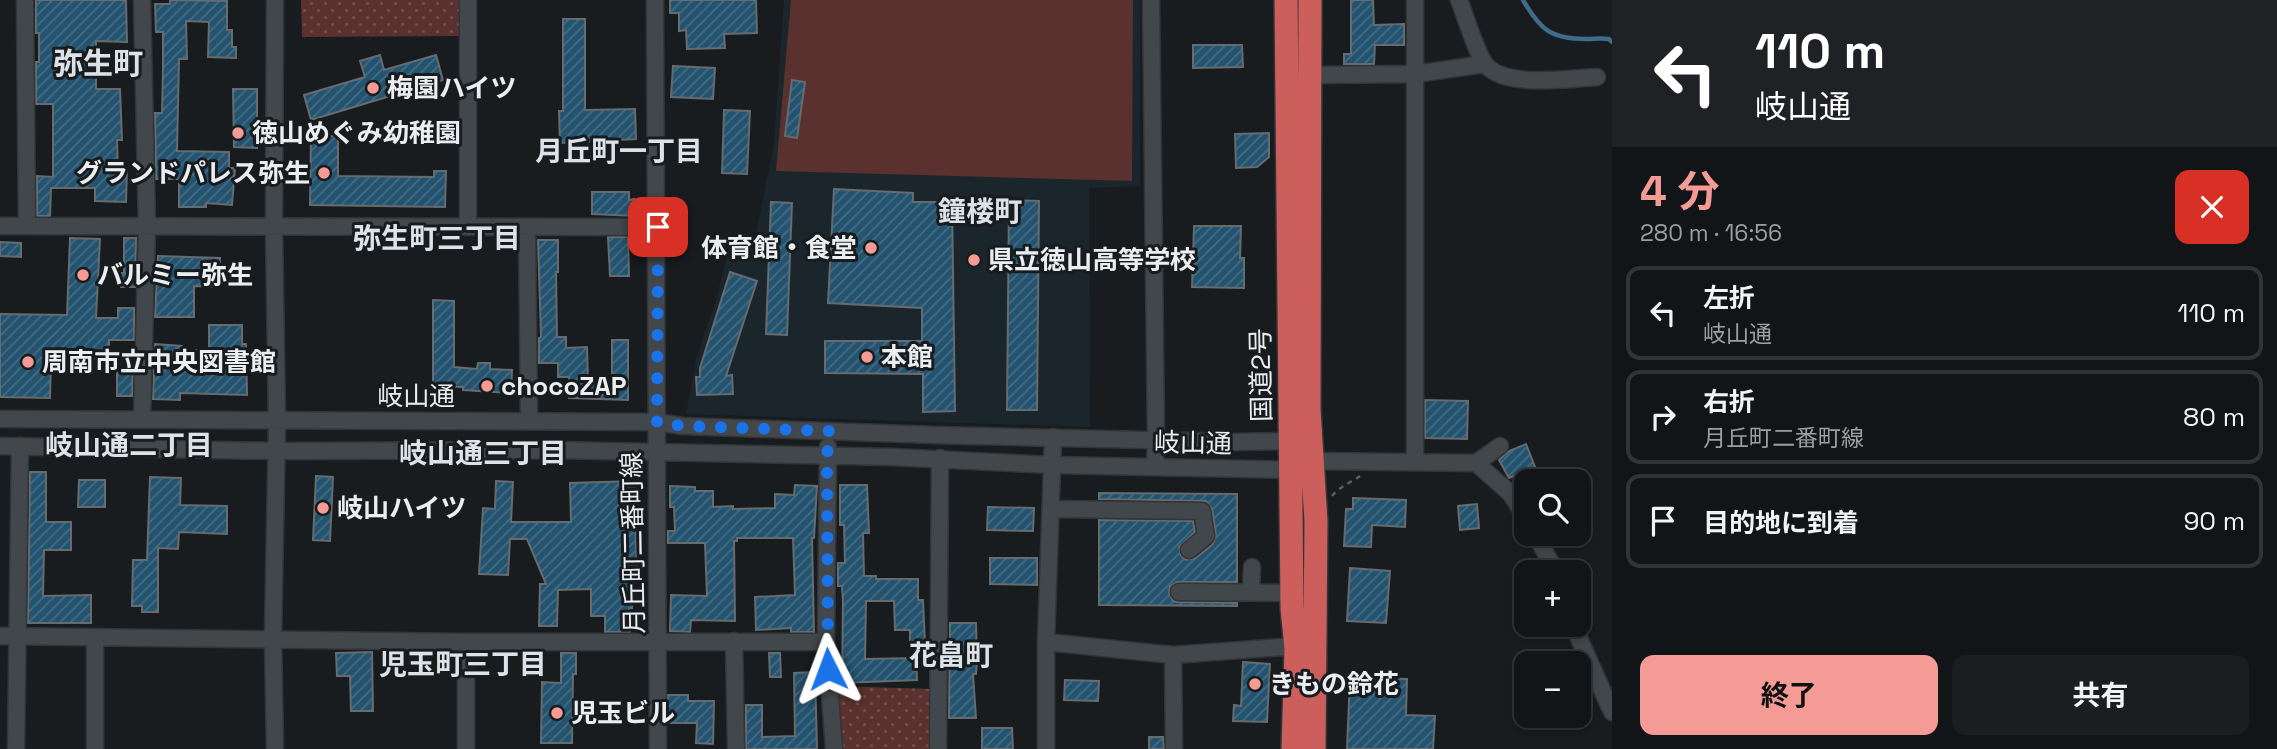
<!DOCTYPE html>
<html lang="ja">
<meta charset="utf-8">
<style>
:root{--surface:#121517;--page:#1b1e20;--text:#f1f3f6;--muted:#9c9fa1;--line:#313436;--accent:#f59b96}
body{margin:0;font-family:"Space Grotesk","Noto Sans JP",sans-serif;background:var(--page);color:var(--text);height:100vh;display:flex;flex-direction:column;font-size:26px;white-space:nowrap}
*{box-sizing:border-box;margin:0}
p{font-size:23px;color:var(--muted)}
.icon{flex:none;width:38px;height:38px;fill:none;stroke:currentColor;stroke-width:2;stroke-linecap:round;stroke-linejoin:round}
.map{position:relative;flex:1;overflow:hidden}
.details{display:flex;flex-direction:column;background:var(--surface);width:665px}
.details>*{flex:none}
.top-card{background:#202124;color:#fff;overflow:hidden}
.fabs{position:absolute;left:1514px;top:469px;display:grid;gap:14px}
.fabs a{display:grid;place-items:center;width:77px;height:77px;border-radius:14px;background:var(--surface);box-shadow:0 4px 10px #0003,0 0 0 2px var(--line);font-size:35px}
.pin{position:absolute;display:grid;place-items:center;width:60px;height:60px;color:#fff;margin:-30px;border-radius:14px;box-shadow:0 4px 10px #0006}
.me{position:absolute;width:77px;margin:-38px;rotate:357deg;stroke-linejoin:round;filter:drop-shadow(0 0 5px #0008)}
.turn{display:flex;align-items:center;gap:24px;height:147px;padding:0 28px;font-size:32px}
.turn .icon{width:91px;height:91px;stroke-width:2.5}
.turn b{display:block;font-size:49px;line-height:60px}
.round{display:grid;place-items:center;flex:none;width:74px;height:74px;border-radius:14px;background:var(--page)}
.overview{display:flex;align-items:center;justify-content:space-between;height:119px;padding:0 28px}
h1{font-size:42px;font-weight:700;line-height:52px;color:var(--accent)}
.action{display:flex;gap:14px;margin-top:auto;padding:14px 28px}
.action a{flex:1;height:80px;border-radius:14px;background:var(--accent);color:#111;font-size:28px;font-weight:700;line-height:80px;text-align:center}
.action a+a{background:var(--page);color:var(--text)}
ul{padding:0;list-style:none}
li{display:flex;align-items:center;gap:21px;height:94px;margin:0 14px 10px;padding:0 14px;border:4px solid var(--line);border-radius:14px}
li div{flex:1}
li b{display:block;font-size:26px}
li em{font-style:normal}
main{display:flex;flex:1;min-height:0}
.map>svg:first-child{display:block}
.built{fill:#1b252c}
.grass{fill:url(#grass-dots)}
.pitch{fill:#5b312f}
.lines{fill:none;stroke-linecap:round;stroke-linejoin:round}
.stream{stroke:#3e6c8a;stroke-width:4.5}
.building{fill:url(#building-hatch);stroke:#656b6e;stroke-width:2}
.minor-casing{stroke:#323537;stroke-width:19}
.highway-casing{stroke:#323537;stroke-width:26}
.path{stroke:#5b5f62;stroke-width:2.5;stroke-dasharray:5 5;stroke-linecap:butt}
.minor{stroke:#42474b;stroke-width:16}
.highway{stroke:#cc5f5c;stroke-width:23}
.route{stroke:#1a73e8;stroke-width:12;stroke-dasharray:0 21.6}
.poi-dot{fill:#f59b96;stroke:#181c1f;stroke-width:2.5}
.labels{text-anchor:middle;stroke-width:6;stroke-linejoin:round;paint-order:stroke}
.poi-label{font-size:26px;font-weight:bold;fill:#ebeef0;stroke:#181c1f;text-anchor:start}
.street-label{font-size:26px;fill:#ebeef0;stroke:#181c1f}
.neighbourhood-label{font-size:28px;font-weight:bold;fill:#dce2e7;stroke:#181c1f}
.quarter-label{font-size:30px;font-weight:bold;fill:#dce2e7;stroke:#181c1f}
</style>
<main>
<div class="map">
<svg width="1612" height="749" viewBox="0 0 1612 749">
<defs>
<pattern id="grass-dots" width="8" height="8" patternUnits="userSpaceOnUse" patternTransform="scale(1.75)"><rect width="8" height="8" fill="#5b312f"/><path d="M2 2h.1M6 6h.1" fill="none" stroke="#734f4d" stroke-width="1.8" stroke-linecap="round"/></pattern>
<pattern id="building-hatch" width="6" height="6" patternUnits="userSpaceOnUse" patternTransform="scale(1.75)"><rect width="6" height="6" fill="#24536f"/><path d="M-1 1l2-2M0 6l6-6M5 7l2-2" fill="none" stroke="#446c84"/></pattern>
</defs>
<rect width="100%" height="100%" fill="#181c1f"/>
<path class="built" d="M784 0H1140V186L1089 188 1090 427 686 414 696 359 715 303 732 239 754 244 774 143Z"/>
<path class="grass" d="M301 0H459L460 36 302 37Z
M837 686 932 689 931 749H836Z"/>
<path class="pitch" d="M791 0H1133L1132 181 776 171Z"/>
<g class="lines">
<path class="stream" d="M1523 0C1540 29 1550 39 1586 39 1594 39 1601 38 1609 39L1612 42"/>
</g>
<path class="building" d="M36 0H126L127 42 96 41V89H120L122 140H117L118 169H127L126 202 95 201V188H51L50 216H37V176L53 177V104H36V62H39V33H36Z
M170 0 227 1V30H232V47H236V58L208 57 209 22 186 21 187 59H179L177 151 229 152V168H235L232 205 206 203V207H179V179H156L155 113H162L163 69V32H156L155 4H170Z
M670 0H756L757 33 724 34 725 48 687 49 686 30 679 31V13H670Z
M1351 0H1373L1374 25 1404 24V45H1375L1374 64H1344V54H1351Z
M563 19H585V110L635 109 636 139 560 143 559 111H563Z
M1193 45H1242L1243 67 1193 68Z
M380 55 384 70 436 55 443 80 311 120 304 95 365 77 360 61Z
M673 66 715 68 713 99 671 97Z
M792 80 805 82 797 138 785 136Z
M233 89H257V148L234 147Z
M724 110 750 111 747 174 722 173Z
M1269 133V157L1257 167 1236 168 1235 134Z
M311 136H338V176L434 177V171H446L445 207 310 205Z
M834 189 913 193V202H952L955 411 923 412V374L825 373V341H922V308L828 303Z
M592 192H629V200L634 199 635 216 592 214Z
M1009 200 1039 201 1037 410H1007Z
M771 202 792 203 787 335 766 334Z
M1194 226H1241L1240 258H1244V288L1192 287Z
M608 237H635L628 238 629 276H610Z
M70 238 100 239 96 318H118V308H134V340H109V358L51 359 50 398 0 397V314L67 315Z
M124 238H136L135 287H121V273H124Z
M538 240H558V272H556L557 337H566V348L587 347 588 383H612V340H628V400L569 398V377H558V363H539V338L541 337Z
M0 242 21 243V257L0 256Z
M158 256 220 258 219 287 194 286V317H155Z
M730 272 757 281 726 376 732 375 733 394 697 395 696 377H700V368Z
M433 300 454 301V367L477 369 478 363H490V369L512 370 511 393 463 390V387L433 386Z
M209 325H242V344H246L247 395 180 393V400L153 399 155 344 182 346V350H209Z
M117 369H133L132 396H117Z
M1425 400 1468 401 1467 439 1425 438Z
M1526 444 1535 467 1509 478 1499 460 1509 451Z
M30 472H46V522H71V550H44L43 596 91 595V623H28Z
M316 476 333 477 330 541 313 540Z
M150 477 181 478 180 505 227 506V534L179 532 178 549 158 548V612H142V606H132L133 560H147Z
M79 480H105V507H78Z
M496 481 513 482 511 522H571L570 483 634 481 637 576H631L632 608H629L630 632H605V616H591V589L558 590 557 626H539L540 584H546L527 539H510L508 575 479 574 483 508 495 509Z
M795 485 817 486 814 538H812L814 632H791V628L756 630 755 597 795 595 793 538H737V541H734L735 621 691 620 690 632 670 631 671 595 707 596 705 543H668V531H675L674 507H670V486L695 487V491H713V507L733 506V509L775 508V494L794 495Z
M840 485H867L869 533H863L864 576H876V579H918V600H923L925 644 910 645V630H895L894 601H866L865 659 916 658 917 680 842 683 843 602 842 586H838V563H845L844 525H840Z
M1099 493 1237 494V582H1178L1170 586 1169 593 1173 601 1178 602 1237 603V606L1099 605V520L1193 521 1195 532 1179 547 1181 556 1186 560 1196 558 1213 544 1216 535 1212 509 1206 501 1099 499Z
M1353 498 1406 500 1405 527 1372 525 1371 547 1344 546 1346 509H1353Z
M1477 504 1479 528 1460 530 1458 506Z
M988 507 1034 508 1033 531 987 530Z
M990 558H1037V585L990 584Z
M1350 568 1390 571 1386 623 1347 621Z
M950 623H976L977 661 976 674H973L976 718H949Z
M372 652 373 711H351L350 676H337L336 653Z
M561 653H576V674H573L572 743H541L542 682 561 683Z
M769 653H780L781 677H770Z
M1243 662 1270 664 1267 722 1233 721 1234 705 1241 706Z
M815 672 817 749H746V705H762V737L795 736 794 673Z
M1350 677 1407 679 1406 715 1435 716 1433 749H1347Z
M1065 680 1099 681 1098 701 1064 700Z
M668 695H688V701H714L713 744 696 743 697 723H668Z
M982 728H1012L1013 749H982Z
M1149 737H1163L1164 749H1149Z"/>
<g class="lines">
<defs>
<path id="minor" d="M25 0 27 226
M142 0 147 226 142 419
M275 0 274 227 277 422 273 639 275 749
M655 0 658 749
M1151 0 1156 440 1155 466
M1459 0C1467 20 1473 43 1483 61 1499 90 1570 78 1597 77
M1310 75 1415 74 1484 64
M0 226 658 227
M468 227V0
M527 227 529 421
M0 419 657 422 683 426 935 435 1234 442 1290 441 1296 446
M0 446 276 451 555 450 891 457 1053 465 1291 470 1314 461 1476 463 1500 446
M828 447 826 642 834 749
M1415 461V0
M1476 463 1511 494 1526 518
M1051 509 1202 511 1206 536 1189 550
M1535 534 1556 572
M1179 592 1291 593
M1251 592 1252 567
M1573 625 1612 712
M0 636 466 642H826
M734 641 736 749
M466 642V749
M1046 642 1173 655 1283 647 1296 648
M1173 655 1174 749
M16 749 20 446
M95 749V639
M938 749 940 458
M1046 749V642L1053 437"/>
<path id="highway" d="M1286 0 1292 608 1296 648 1293 749
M1310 0 1309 409 1316 521 1314 749"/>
</defs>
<use href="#minor" class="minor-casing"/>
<use href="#highway" class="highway-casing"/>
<path class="path" d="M1332 496C1339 487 1350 483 1360 476"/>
<use href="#minor" class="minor"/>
<use href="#highway" class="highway"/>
</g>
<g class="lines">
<path class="route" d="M658 227 657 422 682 426 830 431 827 456 828 669"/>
</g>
<g class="poi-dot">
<circle cx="373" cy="88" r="7"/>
<circle cx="238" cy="133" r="7"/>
<circle cx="324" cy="173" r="7"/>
<circle cx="871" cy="248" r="7"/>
<circle cx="974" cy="260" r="7"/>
<circle cx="83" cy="275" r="7"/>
<circle cx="867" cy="357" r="7"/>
<circle cx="28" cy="362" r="7"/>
<circle cx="487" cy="386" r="7"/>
<circle cx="323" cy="508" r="7"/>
<circle cx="1255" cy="684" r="7"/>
<circle cx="557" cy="713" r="7"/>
</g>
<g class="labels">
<g class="poi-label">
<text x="387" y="97">梅園ハイツ</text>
<text x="252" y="142">徳山めぐみ幼稚園</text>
<text x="310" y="182" text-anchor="end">グランドパレス弥生</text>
<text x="857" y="257" text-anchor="end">体育館・食堂</text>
<text x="988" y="269">県立徳山高等学校</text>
<text x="97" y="284">バルミー弥生</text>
<text x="881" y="366">本館</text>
<text x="42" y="371">周南市立中央図書館</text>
<text x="501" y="395">chocoZAP</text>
<text x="337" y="517">岐山ハイツ</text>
<text x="1269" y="693">きもの鈴花</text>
<text x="571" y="722">児玉ビル</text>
</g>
<g class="street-label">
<text transform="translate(1261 375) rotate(-91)" y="9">国道2号</text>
<text x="416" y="405">岐山通</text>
<text transform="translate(1193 443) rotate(1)" y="9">岐山通</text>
<text transform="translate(633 543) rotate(-91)" y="9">月丘町二番町線</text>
</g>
<g class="neighbourhood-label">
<text x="619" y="161">月丘町一丁目</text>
<text x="980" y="221">鐘楼町</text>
<text x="437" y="248">弥生町三丁目</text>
<text x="129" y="455">岐山通二丁目</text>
<text x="483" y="463">岐山通三丁目</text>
<text x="951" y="665">花畠町</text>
<text x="463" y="674">児玉町三丁目</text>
</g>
<g class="quarter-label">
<text x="98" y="74">弥生町</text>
</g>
</g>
</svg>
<div class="fabs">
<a><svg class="icon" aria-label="search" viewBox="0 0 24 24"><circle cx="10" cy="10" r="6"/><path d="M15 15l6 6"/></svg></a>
<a>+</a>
<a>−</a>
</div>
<div class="pin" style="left:658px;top:227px;background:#d93025"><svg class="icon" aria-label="arrive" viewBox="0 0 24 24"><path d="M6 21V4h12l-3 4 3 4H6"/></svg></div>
<svg class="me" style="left:828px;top:669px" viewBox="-20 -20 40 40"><path d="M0-17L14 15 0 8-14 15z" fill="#1a73e8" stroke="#fff" stroke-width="4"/></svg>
</div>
<section class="details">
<div class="top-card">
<div class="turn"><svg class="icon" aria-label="left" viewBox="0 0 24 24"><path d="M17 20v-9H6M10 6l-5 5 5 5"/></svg><div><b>110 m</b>岐山通</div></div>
</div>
<div class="overview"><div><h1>4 分</h1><p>280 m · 16:56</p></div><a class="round" style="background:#d93025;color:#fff"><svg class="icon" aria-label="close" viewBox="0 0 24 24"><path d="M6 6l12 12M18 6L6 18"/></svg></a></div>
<ul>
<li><svg class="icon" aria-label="left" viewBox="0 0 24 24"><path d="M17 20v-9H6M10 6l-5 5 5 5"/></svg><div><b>左折</b><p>岐山通</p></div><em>110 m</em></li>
<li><svg class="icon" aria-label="right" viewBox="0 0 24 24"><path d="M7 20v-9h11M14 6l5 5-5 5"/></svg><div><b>右折</b><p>月丘町二番町線</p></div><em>80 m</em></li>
<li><svg class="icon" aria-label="arrive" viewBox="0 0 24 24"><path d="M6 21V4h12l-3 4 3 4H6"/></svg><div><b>目的地に到着</b></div><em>90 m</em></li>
</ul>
<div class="action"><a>終了</a><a>共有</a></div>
</section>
</main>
